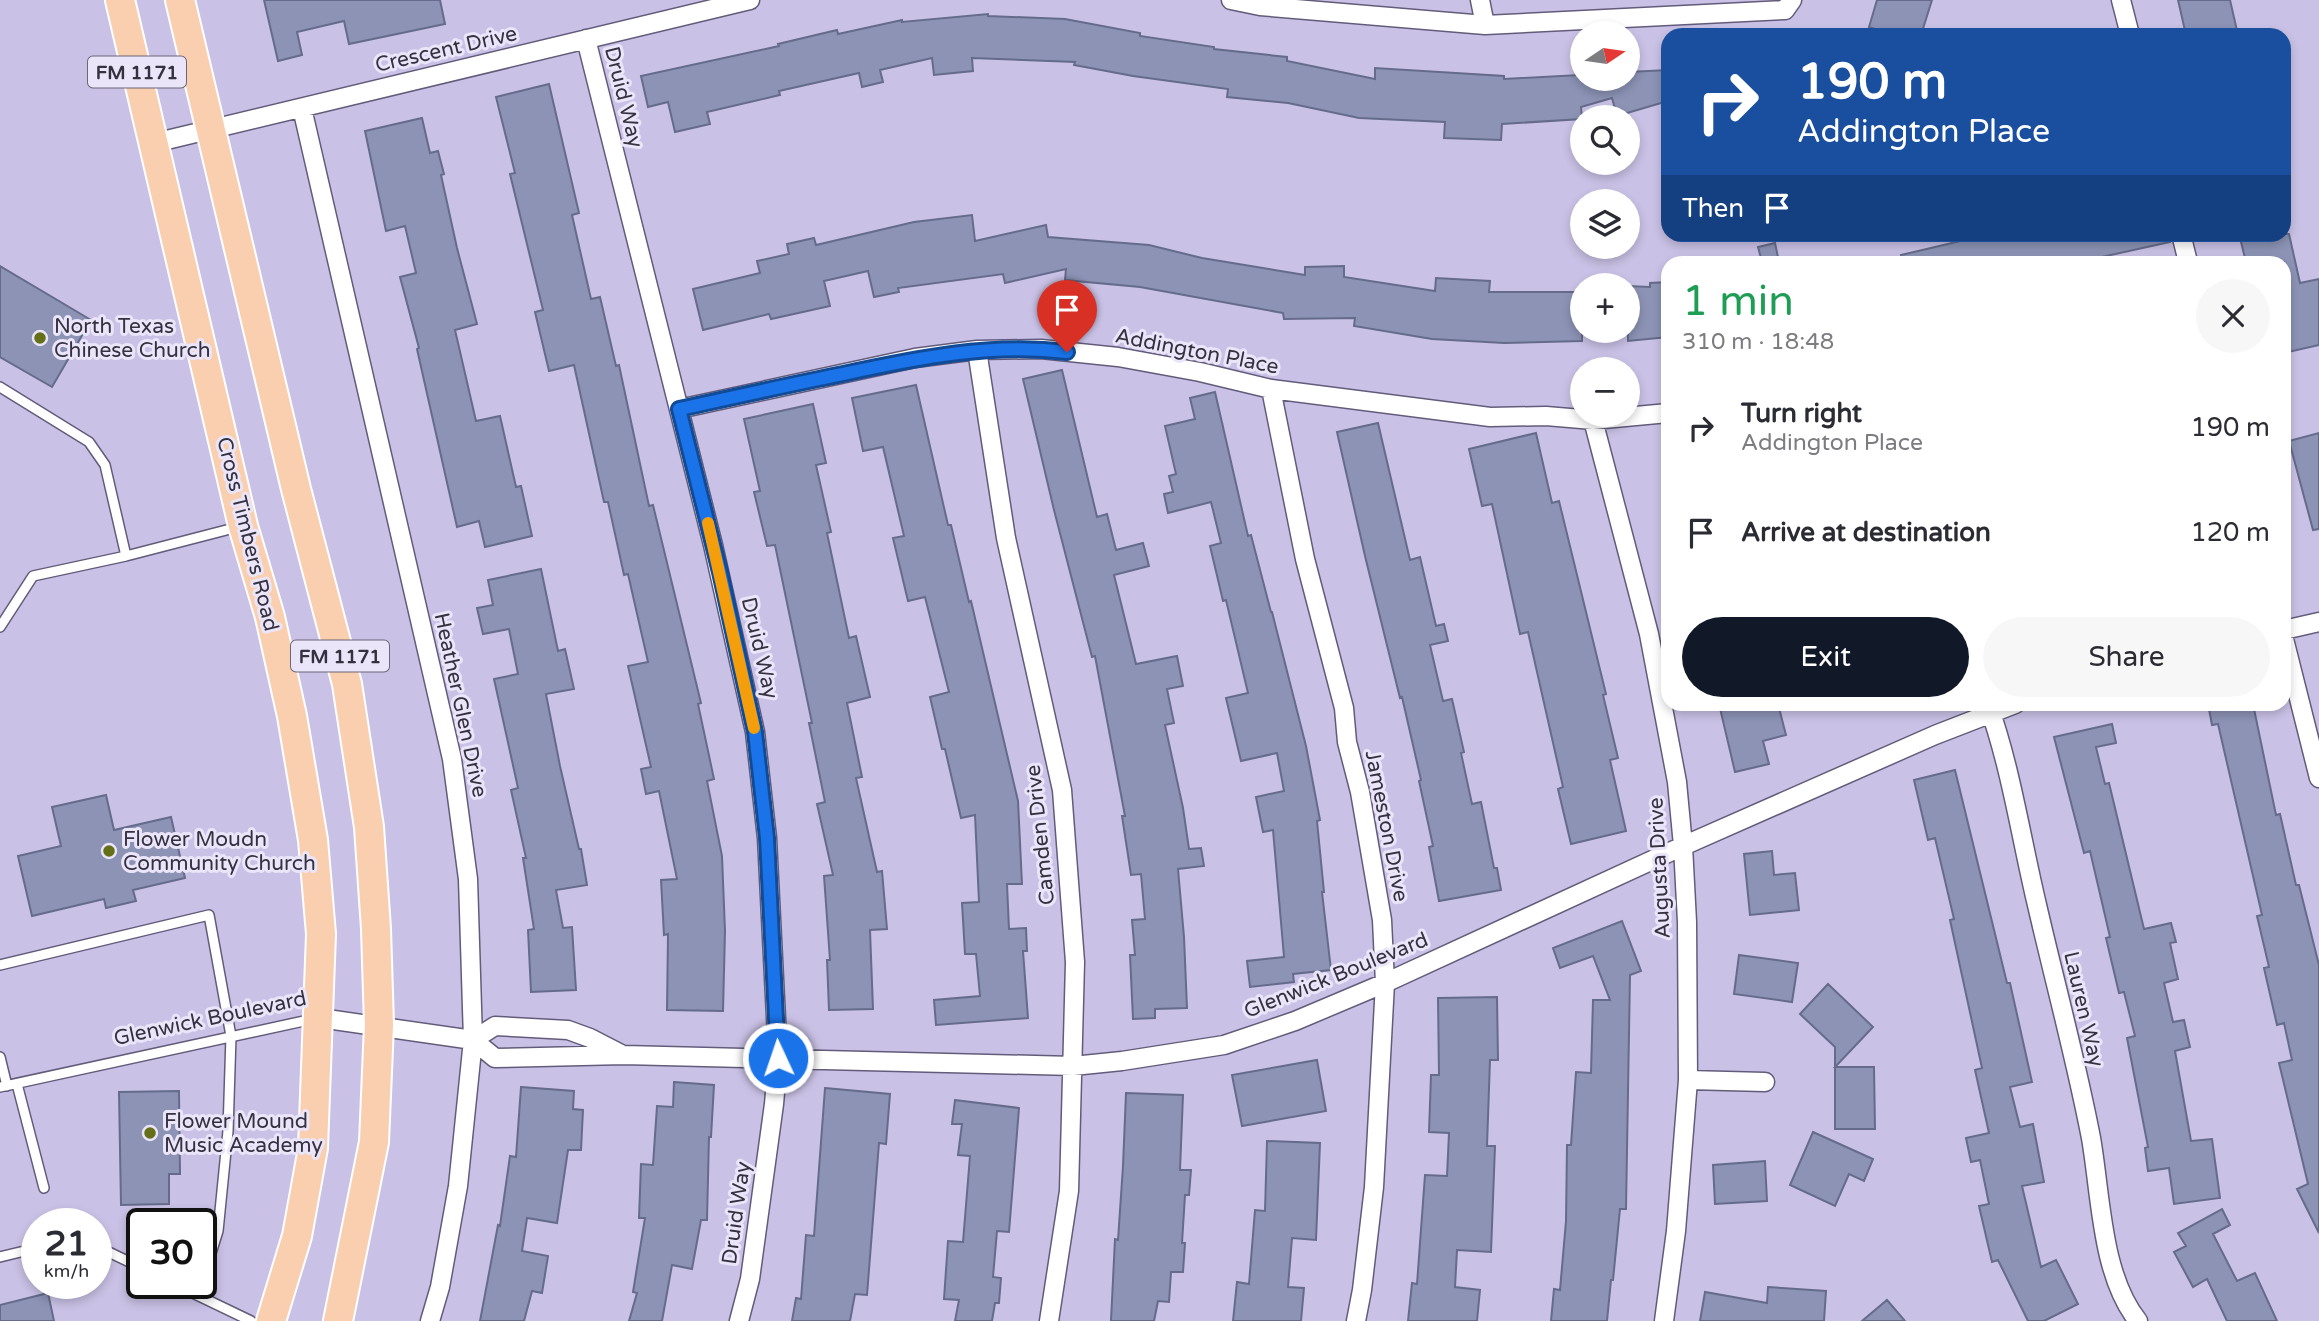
<!DOCTYPE html>
<meta charset="utf-8">
<style>
:root{--surface:#fff;--page:#f7f7f7;--text:#2b2b33;--muted:#7c7c81;--accent:#111827}
body{margin:0;font-family:"Varela Round",sans-serif;background:var(--page);color:var(--text);height:100vh;display:flex;flex-direction:column;font-size:26px;white-space:nowrap}
*{box-sizing:border-box;margin:0}
p{font-size:23px;color:var(--muted)}
.icon{flex:none;width:38px;height:38px;fill:none;stroke:currentColor;stroke-width:2;stroke-linecap:round;stroke-linejoin:round}
.map{position:relative;flex:1;overflow:hidden}
.details{position:absolute;left:1661px;top:256px;width:630px;height:455px;display:flex;flex-direction:column;background:var(--surface);border-radius:21px;box-shadow:0 4px 10px #0003}
.details>*{flex:none}
.banner{position:absolute;left:1661px;top:28px;width:630px;height:214px;border-radius:21px;box-shadow:0 4px 10px #0003;background:#1a4fa0;color:#fff;overflow:hidden}
.needle{width:46px;rotate:77deg}
.tools{position:absolute;left:1570px;top:21px;display:grid;gap:14px}
.tools a{display:grid;place-items:center;width:70px;height:70px;border-radius:50%;background:var(--surface);box-shadow:0 4px 10px #0003;font-size:35px}
.speed{position:absolute;left:21px;top:1208px;display:flex;gap:14px;font-size:35px;font-weight:700;text-align:center}
.speed>*{display:grid;place-content:center;width:91px;height:91px;border-radius:50%;background:var(--surface);box-shadow:0 4px 10px #0003;line-height:1}
.speed small{font-size:18px;font-weight:400}
.speed .limit{border:4px solid #111;border-radius:10px;background:#fff;color:#111}
.pin{position:absolute;display:grid;place-items:center;width:60px;height:60px;color:#fff;margin:-72px -30px;border-radius:50% 50% 50% 0;rotate:-45deg;box-shadow:0 0 7px #0007}
.pin .icon{rotate:45deg}
.me{position:absolute;width:77px;margin:-38px;rotate:357deg;stroke-linejoin:round;filter:drop-shadow(0 0 5px #0008)}
.turn{display:flex;align-items:center;gap:24px;height:147px;padding:0 21px;font-size:32px}
.turn .icon{width:91px;height:91px;stroke-width:2.5}
.turn b{display:block;font-size:49px;line-height:60px}
.then{display:flex;align-items:center;height:66px;padding:0 21px;background:#0003;gap:14px;font-size:26px}
.round{display:grid;place-items:center;flex:none;width:74px;height:74px;border-radius:37px;background:var(--page)}
.headline{display:flex;align-items:center;justify-content:space-between;height:119px;padding:0 21px}
h1{font-size:42px;font-weight:600;line-height:52px;color:#1e9e55}
.button{display:flex;gap:14px;margin-top:auto;padding:14px 21px}
.button a{flex:1;height:80px;border-radius:42px;background:var(--accent);color:#fff;font-size:28px;font-weight:600;line-height:80px;text-align:center}
.button a+a{background:var(--page);color:var(--text)}
ul{padding:0;list-style:none}
li{display:flex;align-items:center;gap:21px;height:105px;padding:0 21px}
li div{flex:1}
li b{display:block;font-size:26px}
li em{font-style:normal}
.map>svg:first-child{display:block}
.building{fill:#8c93b5;stroke:#656b8b;stroke-width:2}
.lines{fill:none;stroke-linecap:round;stroke-linejoin:round}
.lane-casing{stroke:#635b7a;stroke-width:12}
.street-casing{stroke:#635b7a;stroke-width:21}
.primary-casing{stroke:#fff;stroke-width:32}
.lane{stroke:#fff;stroke-width:9}
.street{stroke:#fff;stroke-width:18}
.primary{stroke:#facfb0;stroke-width:28}
.route-casing{stroke:#114b97;stroke-width:18}
.route{stroke:#1a73e8;stroke-width:12}
.slow{stroke:#f59e0b;stroke-width:12}
.poi-dot{fill:#656f18;stroke:#eae5f8;stroke-width:2.5}
.labels{text-anchor:middle;stroke-width:6;stroke-linejoin:round;paint-order:stroke}
.shield{fill:#eae5f8;stroke:#6b6777;stroke-width:2}
.shield-label{font-size:19px;font-weight:bold;fill:#353140}
.street-label{font-size:21px;fill:#353140;stroke:#eae5f8}
.poi-label{font-size:21px;fill:#353140;stroke:#eae5f8;text-anchor:start}
</style>
<div class="map">
<svg width="2319" height="1321" viewBox="0 0 2319 1321">
<rect width="100%" height="100%" fill="#cac2e6"/>
<path class="building" d="M264 0H440L445 24 349 44 344 21 297 32 302 55 278 61Z
M1877 0H1932L1921 35H1893L1869 27Z
M2178 0H2230L2238 35H2186Z
M988 14V16L1065 19 1140 33V36L1214 47V49L1287 57V61L1375 79V68L1504 76V79L1579 75 1580 79H1628V72L1668 70V101L1617 116 1612 98 1581 107 1582 119 1502 124 1501 140 1444 138 1445 122 1359 118 1288 103 1227 97 1228 89 1133 76 1074 65 1075 62 972 58 973 71 934 75 932 58 880 70 883 82 862 87 859 73 779 91 780 95 707 112 710 124 675 132 668 102 648 107 641 76 779 46 778 44 837 30 838 34 902 20V22Z
M549 84 579 213 572 215 591 299 600 297 616 366 619 365 649 506 653 505 701 703 698 704 714 779 707 781 722 856 725 931 723 1011 667 1010 668 934 664 935 661 880 677 879 659 791 646 794 641 769 651 767 628 666 648 662 628 574 624 575 608 502H604L574 365 549 371 535 312 543 310 510 174 515 173 496 97Z
M422 118 430 153 438 151 444 174 441 175 457 248 477 324 455 330 476 421 500 416 516 487 521 486 532 536 485 547 479 521 457 527 417 349 419 348 400 277 416 273 405 226 386 231 365 131Z
M972 215 975 241 1046 225 1048 237 1149 245 1202 258 1305 275V267L1344 266V277L1435 291 1436 278 1490 281 1489 292H1582V341L1504 343 1432 339 1354 326 1355 318 1284 319 1283 313 1140 287 1065 280 1066 269 1005 283 1003 274 898 288 899 292 874 297 868 271 824 281 830 306 771 319 769 314 703 330 693 289 760 273 757 261 789 254 787 244 814 238 816 245 914 222Z
M1990 234H1996L1998 241 2027 234H2169L2170 242 2079 262H1902L1901 255Z
M2239 234H2289L2300 283 2319 279V345L2284 353V262H2246Z
M1775 243 1779 262H1762L1758 247Z
M0 266 91 320 52 387 0 357Z
M1668 282V337L1628 341V286L1650 287V283Z
M1062 370 1097 517 1107 514 1116 550 1143 543 1149 566 1114 575 1136 664 1177 656 1183 686 1167 689 1174 723 1165 725 1183 808 1189 849 1201 848 1204 866 1178 869 1184 937 1187 1008 1155 1009V1018L1133 1019 1130 955H1135L1132 920 1145 919 1141 874 1131 875 1122 816H1125L1095 656 1092 657 1054 510 1023 379Z
M916 385 948 525H951L969 602 971 601 1018 801 1022 884H1007L1009 929 1026 928 1027 951H1023L1028 1018 936 1025 934 1000 980 996 976 954H965L962 903 979 902 975 815 961 818 945 749H942L930 697 949 692 925 597 908 601 893 538 904 536 883 447 863 451 852 398Z
M1215 392 1248 536 1251 535 1271 612H1272L1306 746 1320 820 1317 821 1324 892H1322L1331 970 1293 974 1294 982 1250 987 1247 961 1284 957 1273 830 1263 832 1256 797 1284 791 1277 753 1241 761 1226 698 1248 693 1226 600 1223 601 1210 546 1221 543 1211 502 1168 513 1164 494 1173 492 1169 476 1176 474 1165 426 1195 419 1190 398Z
M813 404 826 463 816 465 831 532 827 533 849 638 856 636 870 697 847 703 862 777 856 778 877 872 882 871 887 929 870 930 873 1009 829 1010 827 960H830L824 876 833 875 817 804 825 802 809 723H812L775 545 767 546 754 492 760 491 744 419Z
M1378 423 1410 560 1420 557 1436 626 1444 624 1448 641 1430 645 1443 701 1452 699 1464 752 1461 753 1472 804 1481 802 1494 868H1497L1501 890 1439 901 1429 847 1433 846 1419 781 1421 780 1402 697 1400 698 1365 556 1337 432Z
M1536 433 1552 503 1559 501 1606 694 1603 695 1618 758 1610 760 1626 831 1571 844 1558 789 1563 787 1528 632 1520 634 1492 504 1482 506 1469 449Z
M2319 433V529L2313 530 2289 441Z
M541 569 558 651 565 649 574 689 546 694 560 766 579 849H581L587 885 556 890 563 928 572 927 576 990 531 992 528 930 534 929 523 858H526L511 790 518 788 494 679 518 674 509 629 483 634 477 608 493 605 488 580Z
M1719 704H1778L1786 735 1763 741 1769 764 1735 772Z
M2208 704H2253L2276 815 2280 814 2296 885H2299L2319 965V1233L2297 1189 2308 1184 2279 1063 2292 1060 2284 1023 2277 1025 2264 968 2269 967 2257 916 2262 915 2218 724 2212 725Z
M2112 724 2116 743 2096 747 2105 784 2109 783 2144 929 2171 923 2176 942 2170 943 2178 979 2164 983 2173 1022 2184 1020 2190 1047 2175 1051 2191 1141 2212 1139 2220 1198 2174 1204 2169 1168 2148 1171 2145 1148 2148 1147 2127 1038 2135 1036 2124 992 2119 993 2106 938 2110 937 2090 851 2084 853 2054 737Z
M1955 770 2007 983H2010L2032 1082 2010 1087 2020 1127 2033 1124 2044 1182 2022 1186 2041 1267 2056 1260 2078 1304 2044 1321H2028L1998 1260 1992 1262 1979 1206 1989 1204 1980 1160 1971 1162 1966 1138 1989 1133 1975 1070 1982 1068 1950 920 1954 919 1935 838 1928 840 1914 780Z
M106 795 114 830 171 817 185 878 133 890 136 901 106 908 104 899 32 916 18 856 61 846 52 807Z
M1772 851 1774 875 1795 873 1799 910 1750 915 1744 854Z
M1622 921 1641 971 1630 975 1626 1209H1620L1613 1280H1611L1607 1321H1551L1554 1289 1560 1290 1566 1221 1567 1145H1571L1576 1072 1591 1073 1593 1000H1610L1593 956 1560 968 1553 948Z
M1739 955 1798 963 1792 1002 1734 994Z
M1828 984 1873 1027 1835 1067H1874L1875 1129H1835V1047L1800 1014Z
M1497 997 1498 1060H1490L1487 1146H1495L1491 1252 1457 1250 1455 1287 1480 1290 1477 1321H1408L1412 1283 1417 1284 1425 1175 1447 1176 1449 1133 1429 1132 1431 1075H1439L1438 998Z
M1317 1060 1326 1111 1242 1126 1232 1075Z
M674 1082 714 1085 711 1137H709L707 1220H701L692 1269 672 1265 662 1321H629L637 1293 633 1292 645 1218H639L641 1164 653 1165 657 1106 673 1107Z
M521 1087 574 1091 573 1109 583 1110 581 1150H568L557 1223 527 1218 522 1251 548 1256 542 1293 532 1291 524 1321H480L498 1225 500 1226 510 1156 516 1157Z
M825 1088 890 1094 886 1144 879 1143 867 1295 855 1294 850 1321H792L796 1298 801 1299 806 1235 814 1236Z
M179 1091 180 1174H169V1204L121 1205 119 1092Z
M1126 1093 1183 1095 1180 1170H1191L1189 1195H1185L1182 1243H1185L1183 1272H1171L1169 1302 1158 1301 1154 1321H1111L1115 1239 1118 1240 1123 1166Z
M955 1100 1019 1108 1009 1232 997 1231 993 1277 1001 1278 999 1303H995L992 1321H955L959 1300 944 1299 948 1241 963 1242 970 1156 958 1155 962 1124H952Z
M1813 1132 1873 1159 1864 1181 1849 1174 1835 1206 1790 1185Z
M1267 1141 1320 1143 1316 1240 1292 1238 1288 1287 1304 1288 1301 1321H1233L1237 1282 1249 1284 1255 1210 1265 1211Z
M1765 1161 1767 1201 1715 1204 1713 1165Z
M2222 1209 2230 1225 2213 1234 2237 1281 2255 1273 2277 1321H2227L2207 1279 2193 1287 2174 1252 2186 1246 2178 1233Z
M1768 1287 1826 1291 1824 1321H1700L1705 1292 1767 1303Z
M48 1293 54 1321H0V1305Z
M1887 1300 1905 1321H1862Z"/>
<g class="lines">
<defs>
<path id="lane" d="M0 387 89 442 105 465 126 556 238 527
M0 627 33 576 126 556
M0 965 209 915 231 1036 228 1131 218 1231 198 1295
M0 1057 7 1086
M17 1084 44 1188
M0 1087 313 1019
M96 1246 142 1268
M0 1257 37 1248
M172 1283 251 1321"/>
<path id="street" d="M1231 0 1260 6 1485 25 1785 10 1792 0
M1480 0 1485 25
M2121 0 2130 35
M586 39 713 545 755 732 767 838 778 1058 774 1104 750 1279 739 1321
M302 108 452 759 468 879 473 1040 458 1186 440 1287 430 1321
M154 143 750 0
M2181 234 2188 262
M977 350 1006 538 1062 790 1075 962 1069 1191 1049 1321
M1271 389 1305 559 1344 708 1347 742 1360 792 1382 920 1385 983 1374 1187 1362 1290 1356 1321
M679 409 915 358 977 350 1041 349 1118 357 1200 372 1271 389 1490 417 1546 416 1593 420 1668 413
M1593 420 1649 634 1677 782 1683 846 1687 922 1688 1080 1676 1231 1664 1321
M2284 630 2319 622
M2284 639 2319 778
M1988 704C2011 768 2021 838 2037 905 2055 983 2076 1060 2091 1138 2101 1195 2101 1275 2138 1321
M320 1018 473 1040 495 1058 624 1055 1073 1066 1122 1061 1224 1045 1295 1021 1385 983 1683 846 1935 735 2015 704
M473 1040 495 1026 568 1030 590 1038 621 1054
M1688 1080 1765 1082"/>
<path id="primary" d="M120 0 243 526 270 617 292 716 313 840 321 934 313 1148 297 1236 271 1321
M180 0 296 489 347 684 369 827 376 929 379 1025 374 1142 338 1321"/>
</defs>
<use href="#lane" class="lane-casing"/>
<use href="#street" class="street-casing"/>
<use href="#primary" class="primary-casing"/>
<use href="#lane" class="lane"/>
<use href="#street" class="street"/>
<use href="#primary" class="primary"/>
</g>
<g class="lines">
<defs>
<path id="route" d="M778 1058 767 838 755 732 720 572 679 409C734 397 788 385 843 374 917 358 990 343 1067 352"/>
</defs>
<use href="#route" class="route-casing"/>
<use href="#route" class="route"/>
<path class="slow" d="M708 523 754 728"/>
</g>
<g class="poi-dot">
<circle cx="40" cy="338" r="7"/>
<circle cx="109" cy="851" r="7"/>
<circle cx="150" cy="1133" r="7"/>
</g>
<g class="labels">
<g class="shield">
<rect x="88" y="56.5" width="98" height="31" rx="5"/>
<rect x="291" y="640.5" width="98" height="31" rx="5"/>
</g>
<g class="shield-label">
<text x="137" y="79">FM 1171</text>
<text x="340" y="663">FM 1171</text>
</g>
<g class="street-label">
<text transform="translate(446 49) rotate(-13)" y="7">Crescent Drive</text>
<text transform="translate(624 97) rotate(76)" y="7">Druid Way</text>
<text transform="translate(1197 351) rotate(11)" y="7">Addington Place</text>
<text transform="translate(248 534) rotate(76)" y="7">Cross Timbers Road</text>
<text transform="translate(760 648) rotate(77)" y="7">Druid Way</text>
<text transform="translate(461 705) rotate(78)" y="7">Heather Glen Drive</text>
<text transform="translate(1387 826) rotate(79)" y="7">Jameston Drive</text>
<text transform="translate(1040 835) rotate(-96)" y="7">Camden Drive</text>
<text transform="translate(1659 868) rotate(-93)" y="7">Augusta Drive</text>
<text transform="translate(1336 975) rotate(-22)" y="7">Glenwick Boulevard</text>
<text transform="translate(2084 1009) rotate(77)" y="7">Lauren Way</text>
<text transform="translate(210 1018) rotate(-12)" y="7">Glenwick Boulevard</text>
<text transform="translate(736 1213) rotate(-82)" y="7">Druid Way</text>
</g>
<g class="poi-label">
<text x="54" y="333">North Texas<tspan x="54" dy="24">Chinese Church</tspan></text>
<text x="123" y="846">Flower Moudn<tspan x="123" dy="24">Community Church</tspan></text>
<text x="164" y="1128">Flower Mound<tspan x="164" dy="24">Music Academy</tspan></text>
</g>
</g>
</svg>
<div class="tools">
<a><svg class="needle" viewBox="-14 -14 28 28"><path d="M0-13l5 13h-10z" fill="#e53935"/><path d="M0 13l5-13h-10z" fill="#7c7c81"/></svg></a>
<a><svg class="icon" aria-label="search" viewBox="0 0 24 24"><circle cx="10" cy="10" r="6"/><path d="M15 15l6 6"/></svg></a>
<a><svg class="icon" aria-label="layers" viewBox="0 0 24 24"><path d="M12 4l9 5-9 5-9-5zM3 14l9 5 9-5"/></svg></a>
<a>+</a>
<a>−</a>
</div>
<div class="speed"><div>21<small>km/h</small></div><div class="limit">30</div></div>
<div class="pin" style="left:1067px;top:352px;background:#d93025"><svg class="icon" aria-label="arrive" viewBox="0 0 24 24"><path d="M6 21V4h12l-3 4 3 4H6"/></svg></div>
<svg class="me" style="left:778px;top:1058px" viewBox="-20 -20 40 40"><circle r="17" fill="#1a73e8" stroke="#fff" stroke-width="3"/><path d="M0-11L8 9 0 5-8 9z" fill="#fff"/></svg>
<div class="banner">
<div class="turn"><svg class="icon" aria-label="right" viewBox="0 0 24 24"><path d="M7 20v-9h11M14 6l5 5-5 5"/></svg><div><b>190 m</b>Addington Place</div></div>
<div class="then">Then<svg class="icon" aria-label="arrive" viewBox="0 0 24 24"><path d="M6 21V4h12l-3 4 3 4H6"/></svg></div>
</div>
<section class="details">
<div class="headline"><div><h1>1 min</h1><p>310 m · 18:48</p></div><a class="round"><svg class="icon" aria-label="close" viewBox="0 0 24 24"><path d="M6 6l12 12M18 6L6 18"/></svg></a></div>
<ul>
<li><svg class="icon" aria-label="right" viewBox="0 0 24 24"><path d="M7 20v-9h11M14 6l5 5-5 5"/></svg><div><b>Turn right</b><p>Addington Place</p></div><em>190 m</em></li>
<li><svg class="icon" aria-label="arrive" viewBox="0 0 24 24"><path d="M6 21V4h12l-3 4 3 4H6"/></svg><div><b>Arrive at destination</b></div><em>120 m</em></li>
</ul>
<div class="button"><a>Exit</a><a>Share</a></div>
</section>
</div>
